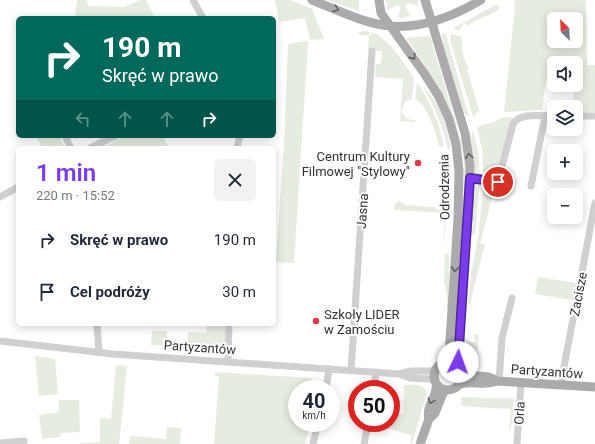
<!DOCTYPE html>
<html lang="pl">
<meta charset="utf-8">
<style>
:root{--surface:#fff;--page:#f2f2f3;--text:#1f2937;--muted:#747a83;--accent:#7c3aed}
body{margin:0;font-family:Roboto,sans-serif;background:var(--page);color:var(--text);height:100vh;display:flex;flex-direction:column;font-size:15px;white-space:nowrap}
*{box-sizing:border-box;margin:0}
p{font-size:13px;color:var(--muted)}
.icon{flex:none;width:22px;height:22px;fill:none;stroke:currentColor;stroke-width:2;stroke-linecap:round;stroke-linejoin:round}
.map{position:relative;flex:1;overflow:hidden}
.side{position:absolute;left:16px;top:146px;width:260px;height:180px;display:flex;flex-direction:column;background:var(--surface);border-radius:6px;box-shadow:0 2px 10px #0003}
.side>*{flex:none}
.hud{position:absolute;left:16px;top:16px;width:260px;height:122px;border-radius:6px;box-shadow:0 2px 10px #0003;background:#00695c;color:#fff;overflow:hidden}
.needle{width:26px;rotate:336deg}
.controls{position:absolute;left:547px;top:12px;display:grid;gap:8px}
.controls a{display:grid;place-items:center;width:36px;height:36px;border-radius:6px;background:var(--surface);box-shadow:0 2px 10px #0003;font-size:20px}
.speed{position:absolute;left:288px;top:380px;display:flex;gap:8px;font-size:20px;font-weight:700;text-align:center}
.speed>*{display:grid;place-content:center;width:52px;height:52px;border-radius:50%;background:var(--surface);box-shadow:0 2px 10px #0003;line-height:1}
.speed small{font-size:10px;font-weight:400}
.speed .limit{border:6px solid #d22;background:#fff;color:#111}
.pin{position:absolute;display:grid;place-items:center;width:34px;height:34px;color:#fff;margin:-17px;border:2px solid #fff;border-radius:50%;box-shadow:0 1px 4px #0007}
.me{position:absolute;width:44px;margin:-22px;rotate:3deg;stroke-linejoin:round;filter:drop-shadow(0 0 3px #0008)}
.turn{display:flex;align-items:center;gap:14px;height:84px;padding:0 20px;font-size:18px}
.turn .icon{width:52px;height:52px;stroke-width:2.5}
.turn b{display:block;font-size:28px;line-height:34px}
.lanes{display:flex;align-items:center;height:38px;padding:0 20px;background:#0003;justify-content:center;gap:20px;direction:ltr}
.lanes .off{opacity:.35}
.round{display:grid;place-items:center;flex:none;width:42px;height:42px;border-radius:6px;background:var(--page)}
.summary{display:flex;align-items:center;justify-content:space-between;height:68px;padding:0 20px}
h1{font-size:24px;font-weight:600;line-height:30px;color:var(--accent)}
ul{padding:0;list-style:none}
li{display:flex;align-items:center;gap:12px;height:52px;padding:0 20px}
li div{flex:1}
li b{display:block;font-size:15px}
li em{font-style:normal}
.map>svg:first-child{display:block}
.green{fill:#e6ecdf;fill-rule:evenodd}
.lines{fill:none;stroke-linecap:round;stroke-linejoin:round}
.minor{stroke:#d0d0d0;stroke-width:7}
.major{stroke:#ababab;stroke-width:9}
.oneway{stroke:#636363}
.route-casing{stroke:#51269a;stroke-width:10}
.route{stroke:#7c3aed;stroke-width:7}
.poi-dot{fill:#e63946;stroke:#fff;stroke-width:1.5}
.labels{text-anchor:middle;stroke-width:4;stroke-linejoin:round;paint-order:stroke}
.poi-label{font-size:13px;fill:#333;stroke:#fff;text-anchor:end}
.street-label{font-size:13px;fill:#333;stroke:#fff}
</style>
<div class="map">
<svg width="595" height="444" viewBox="0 0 595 444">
<rect width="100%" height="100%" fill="#fff"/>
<path class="green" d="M77 0H86L89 6 124 7 140 0H146L155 18H75Z
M275 0H290L312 9 324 39 310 40 305 18 279 22Z
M327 0H359V11Z
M386 0H418V6L408 3 405 7 411 16 403 18 398 17 401 7 397 5 388 10Z
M514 0H586L587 65H595V112H576V107H574L573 85H576V78L577 77H576V63H554V79L546 80 542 110 504 112 515 7ZM554 19H576V41H554Z
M497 4 499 8C495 15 476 18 468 26L464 23 459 31 454 28Z
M365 31 370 32 369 36H371V32C388 37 404 63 414 78L412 99 405 102 402 109C402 117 408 120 415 120V122L400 121 403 79 375 77 376 65 381 63 382 51 368 50 369 37 367 35 361 36 358 32Z
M442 33 446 34 469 117 464 113 443 43Z
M451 34 462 37C461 50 463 57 469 68L467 70 479 110 474 116 473 117 450 40Z
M430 36 462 143 466 173 463 234H461C462 211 465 187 464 164 461 115 433 77 406 38Z
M308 41 294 263 276 262 284 143 288 44Z
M417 82C430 101 439 122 444 145L442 147 439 146C436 133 428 105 415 99Z
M423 87H424C440 104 445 121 450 143V147L448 150C443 127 435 107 423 87Z
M512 117 497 172 493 178 489 194 493 195 480 244H485L470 304H468L471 274 478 238 484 181 482 149 477 127 497 121 500 118Z
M473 130 478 150 480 177 477 176 475 174 471 138Z
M36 136H59L65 148H42Z
M125 136H163L169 148H106L105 146Z
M446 158 449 184 444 248 445 213 394 210 395 203H398V200L405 205 435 207V209L440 210V204H445L447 184 446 166H442L443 159Z
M480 181 475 235 472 234 475 184Z
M445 253 449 255C450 261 448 268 449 274 449 285 450 295 449 306L447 308V296L444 280Z
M538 277 577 283 573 300 535 294Z
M207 324H226L225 347H223L222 350 187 347 188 332 206 333Z
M152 331H167V346L151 345Z
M473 334 479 335 477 356 479 358 478 369 469 368 465 361 466 342H475V339Z
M35 356 55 359 58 394 39 396Z
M116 365 127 366 119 444H80V443L100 442V418L111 419Z
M215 372 311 378 316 389H297V423H310L305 444H214L219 376H215Z
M404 385C413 385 423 383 427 392L412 444H410L412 436 391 429 369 425 370 423H391V413L403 414Z
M463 397 493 398H514L511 429H509L511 409 461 406V398Z
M59 400H79L80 432 61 433V437L42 439 39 415 59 412Z
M167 427 181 428 180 444H129L130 436 166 439Z"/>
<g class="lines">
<path class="minor" d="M193 0 203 18
M576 116H595
M65 136 71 148
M90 148 115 136
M237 148 240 136
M470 178 498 182 513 124C520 112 541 116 554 116
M531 186 545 116
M0 197 18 187
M97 324 99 353
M0 341 113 354 399 374 410 378 431 379 435 382
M228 362 229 324
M351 370 372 51
M399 374 411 371H430L436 369
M499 381 502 338 512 298
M562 385 563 372 595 203
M326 389 329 369
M374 389 376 372
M0 443 24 441
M313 444 318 423
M364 444 368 423
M517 444 521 382"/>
<path class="major" d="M312 0C337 10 363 23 390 26 422 29 454 16 481 0
M379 0 381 13 424 73 438 95 449 119 456 144 459 171 458 219 449 355 447 359 443 363
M425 0 465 133 470 166 469 206 457 359 460 369
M434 376a14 14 0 1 1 28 0a14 14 0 1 1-28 0Z
M461 371C470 380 487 372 496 381
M458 385C470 379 483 387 496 381L595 387
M429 419C425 406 439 395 436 383
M420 444 429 419 435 413 443 393 446 390"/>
</g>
<defs><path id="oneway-chevron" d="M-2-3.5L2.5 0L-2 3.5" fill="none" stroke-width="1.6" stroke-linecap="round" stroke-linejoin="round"/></defs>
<g class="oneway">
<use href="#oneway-chevron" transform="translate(336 9) rotate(21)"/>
<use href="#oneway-chevron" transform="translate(413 57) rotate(55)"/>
<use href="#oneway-chevron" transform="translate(469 156) rotate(-98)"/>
<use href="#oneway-chevron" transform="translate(455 269) rotate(94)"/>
<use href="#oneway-chevron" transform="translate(431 401) rotate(111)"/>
</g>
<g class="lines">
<defs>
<path id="route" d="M458 362 470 178 498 182"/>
</defs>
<use href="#route" class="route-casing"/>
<use href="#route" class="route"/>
</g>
<g class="poi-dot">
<circle cx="418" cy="163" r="4"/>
<circle cx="316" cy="321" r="4"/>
</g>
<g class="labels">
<g class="poi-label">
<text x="410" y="161">Centrum Kultury<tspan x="410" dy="15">Filmowej "Stylowy"</tspan></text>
<text x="324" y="319" text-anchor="start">Szkoły LIDER<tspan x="324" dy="15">w Zamościu</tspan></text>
</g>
<g class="street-label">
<text transform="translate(444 187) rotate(-91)" y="5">Odrodzenia</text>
<text transform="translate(362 211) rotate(-86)" y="5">Jasna</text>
<text transform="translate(578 294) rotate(-79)" y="5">Zacisze</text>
<text transform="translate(200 347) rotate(4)" y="5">Partyzantów</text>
<text transform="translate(547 371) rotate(4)" y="5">Partyzantów</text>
<text transform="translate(519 413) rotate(-86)" y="5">Orla</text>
</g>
</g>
</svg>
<div class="controls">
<a><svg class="needle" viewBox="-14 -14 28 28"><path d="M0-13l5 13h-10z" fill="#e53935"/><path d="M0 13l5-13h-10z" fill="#747a83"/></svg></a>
<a><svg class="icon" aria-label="sound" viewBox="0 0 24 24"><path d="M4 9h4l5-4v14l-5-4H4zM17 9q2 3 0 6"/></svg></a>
<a><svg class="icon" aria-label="layers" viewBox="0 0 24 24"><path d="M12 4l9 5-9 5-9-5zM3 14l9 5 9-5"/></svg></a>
<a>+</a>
<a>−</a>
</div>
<div class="speed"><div>40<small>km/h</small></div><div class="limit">50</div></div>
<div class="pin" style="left:498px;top:182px;background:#d93025"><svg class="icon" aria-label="arrive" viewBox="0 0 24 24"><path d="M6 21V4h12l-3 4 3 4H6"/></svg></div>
<svg class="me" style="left:458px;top:362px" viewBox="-20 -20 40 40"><circle r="19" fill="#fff"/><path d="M0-13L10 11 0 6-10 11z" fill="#7c3aed"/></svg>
<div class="hud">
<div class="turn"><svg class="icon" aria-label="right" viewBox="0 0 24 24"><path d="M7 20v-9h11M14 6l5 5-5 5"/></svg><div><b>190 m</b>Skręć w prawo</div></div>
<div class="lanes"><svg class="icon off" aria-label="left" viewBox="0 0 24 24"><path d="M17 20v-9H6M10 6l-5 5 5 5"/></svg><svg class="icon off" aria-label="ahead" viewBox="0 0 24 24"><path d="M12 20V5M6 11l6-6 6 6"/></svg><svg class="icon off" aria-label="ahead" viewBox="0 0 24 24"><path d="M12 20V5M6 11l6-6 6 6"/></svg><svg class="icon" aria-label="right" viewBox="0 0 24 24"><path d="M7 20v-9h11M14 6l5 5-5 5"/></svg></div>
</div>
<section class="side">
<div class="summary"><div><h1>1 min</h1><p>220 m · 15:52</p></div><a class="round"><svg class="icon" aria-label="close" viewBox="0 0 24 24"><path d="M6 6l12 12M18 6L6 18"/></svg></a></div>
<ul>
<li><svg class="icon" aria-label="right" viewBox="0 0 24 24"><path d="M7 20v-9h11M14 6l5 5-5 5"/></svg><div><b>Skręć w prawo</b></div><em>190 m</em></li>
<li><svg class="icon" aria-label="arrive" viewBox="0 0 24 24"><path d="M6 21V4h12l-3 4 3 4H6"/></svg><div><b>Cel podróży</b></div><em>30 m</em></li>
</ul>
</section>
</div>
